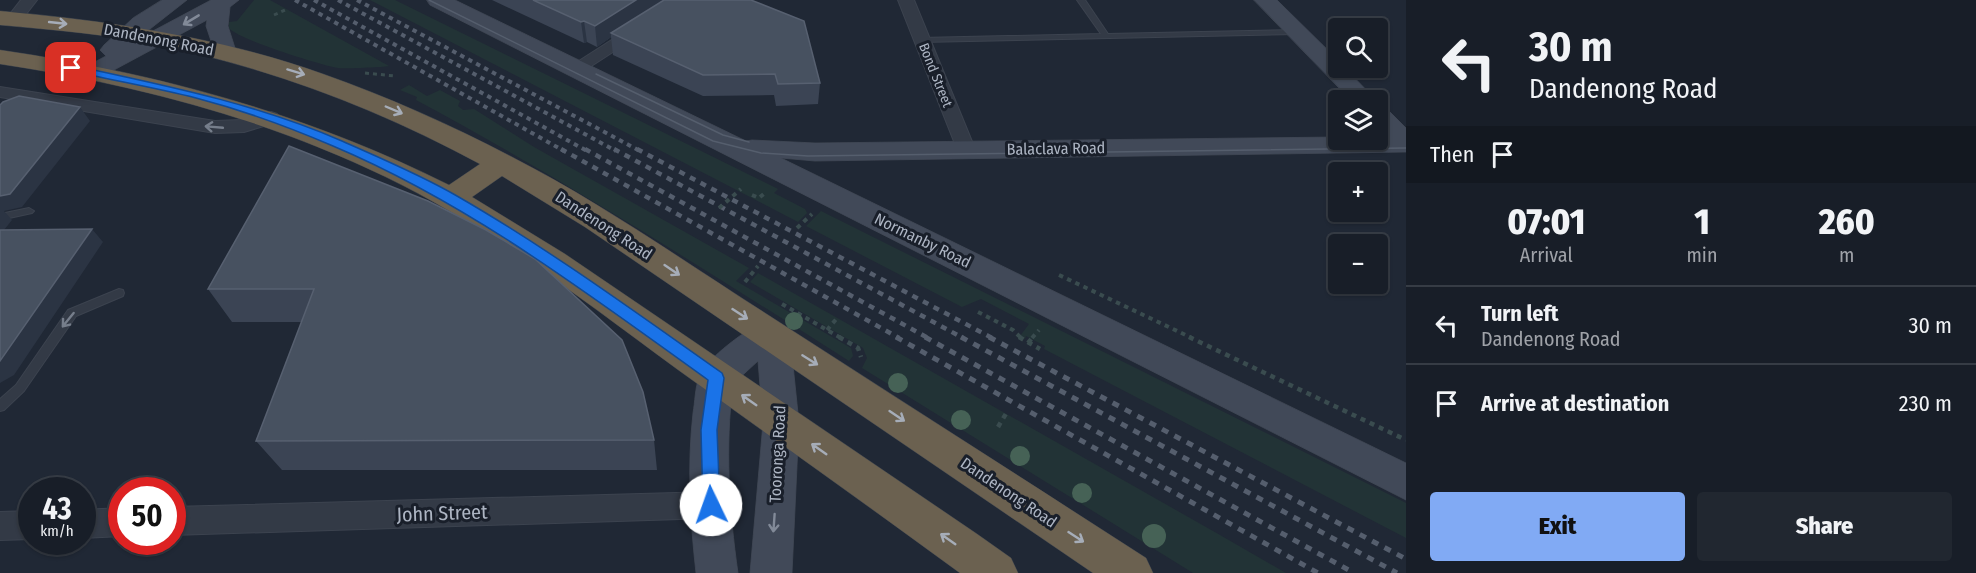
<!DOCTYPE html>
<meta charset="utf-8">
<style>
:root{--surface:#181e28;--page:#212730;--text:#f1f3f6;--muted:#9fa2a8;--line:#363c45;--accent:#81aaf4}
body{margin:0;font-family:"Fira Sans Condensed",sans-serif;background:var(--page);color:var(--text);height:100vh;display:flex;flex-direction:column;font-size:22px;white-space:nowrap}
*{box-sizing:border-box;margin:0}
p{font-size:20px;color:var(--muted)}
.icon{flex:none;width:33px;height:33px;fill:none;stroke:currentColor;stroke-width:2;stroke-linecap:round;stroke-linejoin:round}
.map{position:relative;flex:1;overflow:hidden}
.drawer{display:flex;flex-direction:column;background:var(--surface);width:570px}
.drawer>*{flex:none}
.banner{background:#181e28;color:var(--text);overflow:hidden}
.tools{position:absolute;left:1328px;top:18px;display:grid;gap:12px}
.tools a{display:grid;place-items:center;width:60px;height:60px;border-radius:6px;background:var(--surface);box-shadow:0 2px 4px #0004,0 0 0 2px var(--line);font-size:30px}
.speed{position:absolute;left:18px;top:477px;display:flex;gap:12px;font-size:30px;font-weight:700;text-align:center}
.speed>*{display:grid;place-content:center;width:78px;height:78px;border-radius:50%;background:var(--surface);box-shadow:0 2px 4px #0004,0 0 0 2px var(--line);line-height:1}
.speed small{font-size:15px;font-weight:400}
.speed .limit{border:9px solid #d22;background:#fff;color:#111}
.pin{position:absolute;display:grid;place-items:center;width:51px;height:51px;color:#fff;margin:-26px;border-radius:12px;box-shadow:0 3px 9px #0006}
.me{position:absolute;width:66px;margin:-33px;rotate:357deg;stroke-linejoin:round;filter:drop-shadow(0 0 4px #0008)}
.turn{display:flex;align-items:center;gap:21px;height:126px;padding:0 24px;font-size:27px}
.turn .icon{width:78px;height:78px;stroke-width:2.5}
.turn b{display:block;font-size:42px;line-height:51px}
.then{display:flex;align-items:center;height:57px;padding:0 24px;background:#0003;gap:12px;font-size:22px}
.eta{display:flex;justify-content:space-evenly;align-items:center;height:102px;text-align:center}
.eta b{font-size:36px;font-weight:800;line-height:42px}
.action{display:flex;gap:12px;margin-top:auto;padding:12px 24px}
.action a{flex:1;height:69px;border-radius:6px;background:var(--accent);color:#111;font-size:24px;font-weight:800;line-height:69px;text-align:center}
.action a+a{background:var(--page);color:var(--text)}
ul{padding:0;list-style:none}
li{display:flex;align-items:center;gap:18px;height:78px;padding:0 24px;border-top:2px solid var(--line)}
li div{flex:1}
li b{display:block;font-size:22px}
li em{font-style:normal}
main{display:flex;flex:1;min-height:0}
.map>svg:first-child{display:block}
.green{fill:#223336}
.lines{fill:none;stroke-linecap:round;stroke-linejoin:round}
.lane-casing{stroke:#3c434f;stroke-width:2}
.street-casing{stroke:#3c434f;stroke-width:2}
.secondary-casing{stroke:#3c434f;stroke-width:1}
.highway-casing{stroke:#3b424d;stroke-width:1}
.path-far2{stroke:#3a4c4f;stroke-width:3;stroke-dasharray:4 4;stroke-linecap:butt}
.path-far1{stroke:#3a4c4f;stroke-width:4;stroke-dasharray:4.5 4.5;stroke-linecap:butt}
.path{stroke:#3a4c4f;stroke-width:4.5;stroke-dasharray:5 5;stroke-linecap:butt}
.lane{fill:#333a46;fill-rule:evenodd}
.street{fill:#333a46;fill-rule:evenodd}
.secondary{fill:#414958;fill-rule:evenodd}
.highway{fill:#6b6150;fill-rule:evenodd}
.tram{stroke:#555e6d;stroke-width:1.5}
.rail-far2{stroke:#555e6d;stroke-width:4;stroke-dasharray:4.5 4.5;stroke-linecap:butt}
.rail-far1{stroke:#555e6d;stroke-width:4.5;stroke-dasharray:6 6;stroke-linecap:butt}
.rail{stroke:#555e6d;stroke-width:5;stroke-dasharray:7 7;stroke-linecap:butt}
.path-bridge{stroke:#3a4c4f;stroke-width:4;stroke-dasharray:4.5 4.5;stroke-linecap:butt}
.tree{fill:#466256}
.wall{fill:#3b4454}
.shaded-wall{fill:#2b3443}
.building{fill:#475160;stroke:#576070;stroke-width:1.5}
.oneway{stroke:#828a98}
.oneway2{stroke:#a6adb8}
.oneway3{stroke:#767e8b}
.route{fill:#1a73e8;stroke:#114b97;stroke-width:1.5}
.labels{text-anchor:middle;stroke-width:6;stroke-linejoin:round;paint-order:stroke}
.far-street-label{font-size:14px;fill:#adb5c3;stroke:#191f2a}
.street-label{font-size:16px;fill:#adb5c3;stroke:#191f2a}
.near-street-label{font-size:20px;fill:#adb5c3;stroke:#191f2a}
</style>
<main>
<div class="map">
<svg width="1406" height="573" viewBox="0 0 1406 573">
<rect width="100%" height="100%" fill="#202835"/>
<path class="green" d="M254 0H270L389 66C387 67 342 69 338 68 321 65 237 39 229 28V22L237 21Z
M370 0H395L778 189 774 193 805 209 807 213 798 222Z
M409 85 427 96 440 90 460 101 458 106 463 110 474 109 534 147 749 268 736 281 851 348 853 356 849 361C707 271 565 180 416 100L417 97 400 90Z
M821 211 1406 503V538L1044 349 1045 346 1026 336 1025 339 1020 336 1029 324 981 299 962 307 806 226Z
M758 273 1220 535 1286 573H1193L862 368 867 358 863 348 750 282Z"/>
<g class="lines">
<defs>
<path id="lane" d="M1077 0H1085L1108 34 1297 30 1301 32 1297 34 921 42 917 40 921 38 1101 34Z
M29 208 34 211 32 213 0 220V214Z
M119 289 123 290 124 293 123 296 76 316 24 391 4 410 0 411V399L16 385 68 310Z"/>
<path id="street" d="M21 0H37L20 22H8L6 19Z
M674 0H693L582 72H570L568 68Z
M898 0H914L975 149 973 153H959L957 149Z
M0 87 215 121 243 120 271 112 277 114 280 118 277 122 244 132 215 133 0 97Z
M712 492 722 496 726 505 722 514 712 518 172 535V507Z
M122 508V536L82 538V510Z
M32 511V539L0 540V512Z"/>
<path id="secondary" d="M162 0H187L136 40 211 0H239L230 7 228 26 236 51 232 56 224 58 216 56 206 26 207 20 101 77 93 79 85 77 81 72 85 67 106 56 100 50 104 45 133 18Z
M427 0H455L746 141 752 140 815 143 1338 137V140H1377V136H1385L1377 128V105L1386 108 1406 128V152L815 161 781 158 1406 463V500L430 5Z
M1254 0H1277L1338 60V68H1345L1376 100H1351Z
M768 320 785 327 790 336 799 423 792 573H750L763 423 758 361 733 384C725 447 729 510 738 573H696C690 520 687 466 693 413 695 402 695 388 699 377 704 360 751 325 768 320Z"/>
<path id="highway" d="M0 11C110 21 219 37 323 74 388 97 451 125 512 157 600 202 682 260 765 313 892 395 1019 476 1146 558L1153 573H1093L585 227 502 176 472 197 565 254 977 534 1011 558 1018 573H960C866 504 771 437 677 369 583 300 491 228 386 177 264 118 134 84 0 64V50C157 73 307 114 449 185L480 164C380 110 274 69 162 46 109 34 54 30 0 25Z"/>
</defs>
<use href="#lane" class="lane-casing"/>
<use href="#street" class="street-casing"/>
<use href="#secondary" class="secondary-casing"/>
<use href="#highway" class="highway-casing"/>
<path class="path-far2" d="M274 15 285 10
M365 73 395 76"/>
<path class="path-far1" d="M752 195 759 198 766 192
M797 228 812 214
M1059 275 1192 338
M745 282 758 266
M782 304 841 338
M978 312 1013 330 1021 338
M827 330 838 317
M1032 338 1039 330"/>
<path class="path" d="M839 337 858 348 861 357
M1019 337 1040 349
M1189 337 1406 440
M1028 343 1033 337
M998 427 1007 412"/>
<use href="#lane" class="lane"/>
<use href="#street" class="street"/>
<use href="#secondary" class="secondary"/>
<use href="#highway" class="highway"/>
<path class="tram" d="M429 0 713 141 761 153 808 156 1406 148
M596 74 723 135 749 142"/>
<path class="rail-far2" d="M295 0 564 151
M314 0 587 151
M338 0 616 151
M357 0 640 151"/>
<path class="rail-far1" d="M561 149 899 338
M585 149 928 338
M614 149 963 338
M637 149 992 338"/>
<path class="rail" d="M896 337 1318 573
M925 337 1354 573
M961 337 1397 573
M989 337 1406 559"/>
<path class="path-bridge" d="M719 208 741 189"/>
</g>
<g class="tree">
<circle cx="794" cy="321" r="9"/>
<circle cx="898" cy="383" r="10"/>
<circle cx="961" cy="420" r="10"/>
<circle cx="1020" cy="456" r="10"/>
<circle cx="1082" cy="493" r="10"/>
<circle cx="1154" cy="536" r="12"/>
</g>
<path class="wall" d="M492 0H751L820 83 818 104 776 106 774 95 703 96 613 55 611 37 597 47 587 42 584 43Z
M289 146 654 440 657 470H282L256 441 302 322H232L208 289Z"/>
<path class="shaded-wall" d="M636 0H670L611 33V37L597 47 595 26Z
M584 21 587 42 584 43 581 22Z
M80 107 90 121 22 207 4 211 12 220 0 235V196Z
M92 229 103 242 14 375 0 383V361Z"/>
<path class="building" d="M533 0H636L595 26 584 21 581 22Z
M664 0H751L804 21 820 83 778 84 775 74 703 75 611 33Z
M19 96 80 107 10 194 0 196V105L3 102Z
M289 146 428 201 486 230 535 259 622 340 643 392 654 440 256 441 314 289H208Z
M92 229 0 361V230Z"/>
<defs><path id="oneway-shaft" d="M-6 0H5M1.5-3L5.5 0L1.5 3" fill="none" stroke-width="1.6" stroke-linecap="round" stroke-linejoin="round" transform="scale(1.5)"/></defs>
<g class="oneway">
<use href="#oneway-shaft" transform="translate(191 20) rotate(149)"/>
<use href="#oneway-shaft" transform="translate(774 523) rotate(94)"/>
</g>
<g class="oneway2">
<use href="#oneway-shaft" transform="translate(58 23) rotate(6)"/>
<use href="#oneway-shaft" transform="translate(296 72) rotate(17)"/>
<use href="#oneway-shaft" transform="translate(394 110) rotate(23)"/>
<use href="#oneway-shaft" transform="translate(672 270) rotate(34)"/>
<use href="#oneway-shaft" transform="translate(740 314) rotate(33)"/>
<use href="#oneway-shaft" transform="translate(810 360) rotate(32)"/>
<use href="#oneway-shaft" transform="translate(749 400) rotate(-145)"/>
<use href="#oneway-shaft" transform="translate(897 416) rotate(34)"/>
<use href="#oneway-shaft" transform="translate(819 449) rotate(-145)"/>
<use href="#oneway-shaft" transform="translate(1076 537) rotate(33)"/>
<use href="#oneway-shaft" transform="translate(948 539) rotate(-145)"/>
</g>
<g class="oneway3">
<use href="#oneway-shaft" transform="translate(214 127) rotate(-175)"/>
<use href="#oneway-shaft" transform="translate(68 320) rotate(129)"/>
</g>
<path class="route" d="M71 65C163 85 255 103 342 141 380 158 421 175 457 196 549 249 635 312 722 373L724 378 717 430 720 505 717 510 711 513 705 510 703 505 701 430 708 380C588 294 470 204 333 146 289 127 242 110 196 98 153 87 110 80 67 70V66Z"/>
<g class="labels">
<g class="far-street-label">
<text transform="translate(936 75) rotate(68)" y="5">Bond Street</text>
</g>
<g class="street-label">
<text transform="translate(159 39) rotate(11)" y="6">Dandenong Road</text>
<text transform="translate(1056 148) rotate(-1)" y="6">Balaclava Road</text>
<text transform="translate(604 225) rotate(33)" y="6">Dandenong Road</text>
<text transform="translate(923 240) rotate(26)" y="6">Normanby Road</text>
<text transform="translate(777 454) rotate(-87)" y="6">Tooronga Road</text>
<text transform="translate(1009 492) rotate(34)" y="6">Dandenong Road</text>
</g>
<g class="near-street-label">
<text transform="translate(442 513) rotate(-2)" y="7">John Street</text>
</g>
</g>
</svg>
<div class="tools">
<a><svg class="icon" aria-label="search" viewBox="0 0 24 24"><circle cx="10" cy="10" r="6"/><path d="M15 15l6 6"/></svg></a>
<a><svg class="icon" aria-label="layers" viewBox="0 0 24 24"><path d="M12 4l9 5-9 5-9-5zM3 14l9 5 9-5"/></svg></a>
<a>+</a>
<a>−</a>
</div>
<div class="speed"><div>43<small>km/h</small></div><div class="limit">50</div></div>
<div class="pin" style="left:71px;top:68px;background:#d93025"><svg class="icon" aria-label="arrive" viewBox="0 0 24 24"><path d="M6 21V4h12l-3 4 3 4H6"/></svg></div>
<svg class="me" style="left:711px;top:505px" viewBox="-20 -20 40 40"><circle r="19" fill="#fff"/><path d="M0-13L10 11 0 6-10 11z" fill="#1a73e8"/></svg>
</div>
<section class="drawer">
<div class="banner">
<div class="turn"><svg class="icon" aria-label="left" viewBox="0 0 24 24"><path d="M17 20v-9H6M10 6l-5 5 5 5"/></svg><div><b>30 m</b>Dandenong Road</div></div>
<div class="then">Then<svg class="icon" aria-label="arrive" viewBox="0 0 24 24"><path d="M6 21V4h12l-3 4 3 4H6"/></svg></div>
</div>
<div class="eta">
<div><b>07:01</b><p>Arrival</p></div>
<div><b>1</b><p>min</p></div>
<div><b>260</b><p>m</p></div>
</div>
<ul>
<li><svg class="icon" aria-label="left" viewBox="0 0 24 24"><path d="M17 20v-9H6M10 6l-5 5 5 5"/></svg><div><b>Turn left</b><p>Dandenong Road</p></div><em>30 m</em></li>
<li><svg class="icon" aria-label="arrive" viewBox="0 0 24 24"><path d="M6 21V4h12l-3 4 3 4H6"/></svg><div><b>Arrive at destination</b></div><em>230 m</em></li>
</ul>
<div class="action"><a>Exit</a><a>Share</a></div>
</section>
</main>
